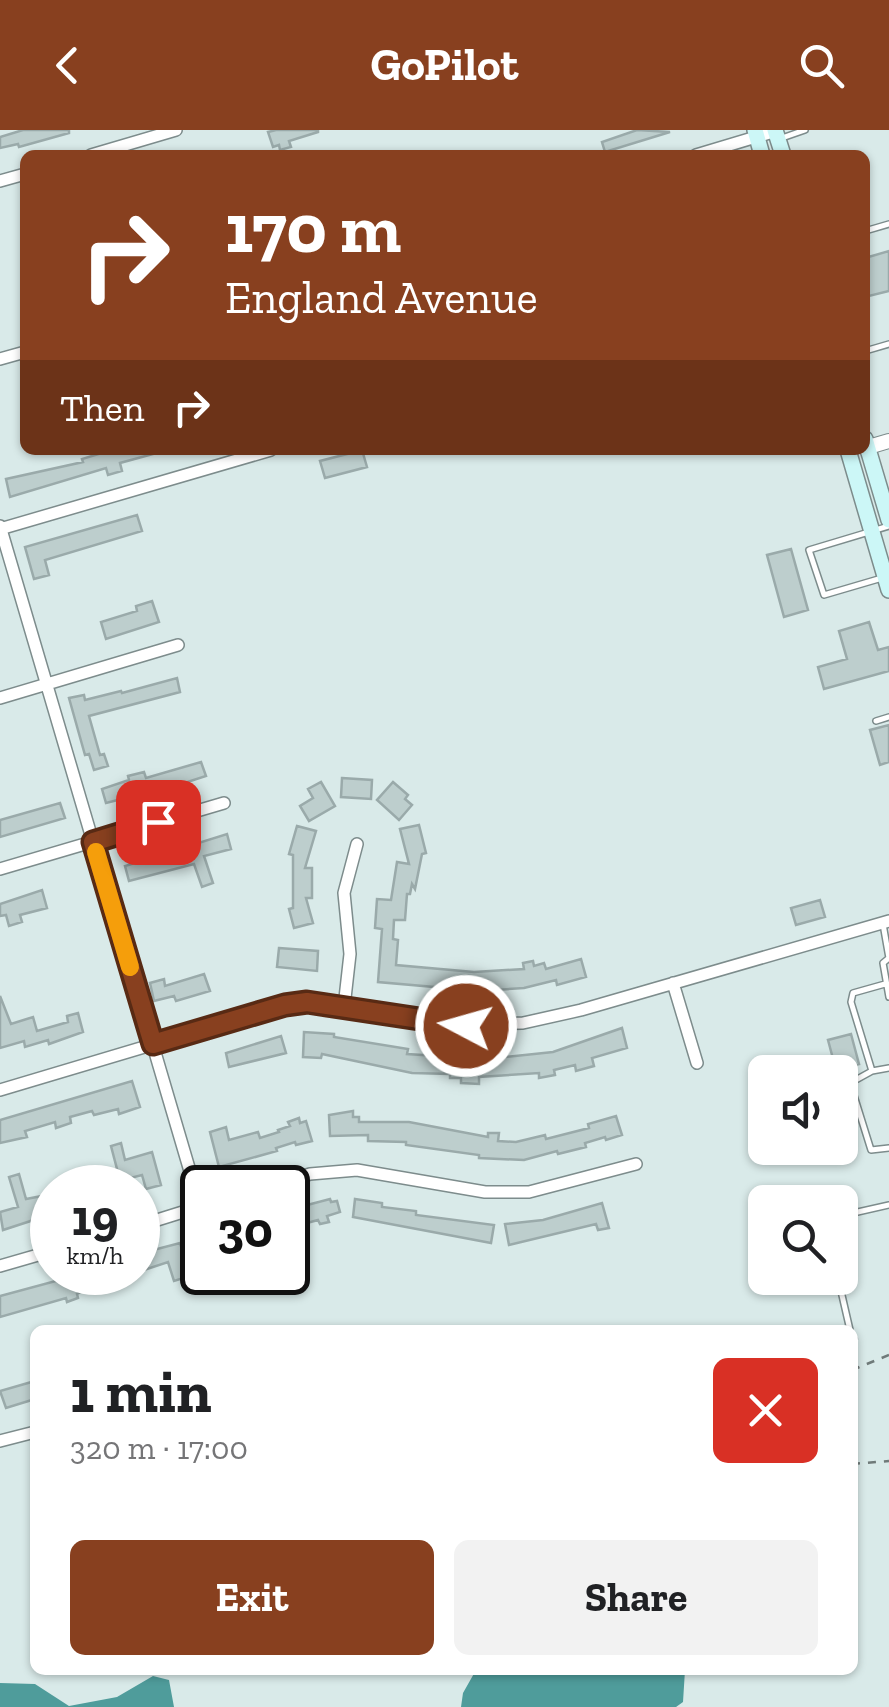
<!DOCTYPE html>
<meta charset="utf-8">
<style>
:root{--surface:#fff;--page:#f2f2f2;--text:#202124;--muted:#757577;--accent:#88401f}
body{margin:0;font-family:"Zilla Slab",serif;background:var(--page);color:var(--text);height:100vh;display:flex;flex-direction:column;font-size:38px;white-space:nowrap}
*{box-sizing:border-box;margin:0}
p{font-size:32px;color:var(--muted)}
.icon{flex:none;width:55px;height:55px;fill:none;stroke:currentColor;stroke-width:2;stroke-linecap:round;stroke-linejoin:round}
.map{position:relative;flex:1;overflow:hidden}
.panel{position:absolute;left:30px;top:1195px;width:828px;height:350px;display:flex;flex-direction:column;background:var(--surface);border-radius:15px;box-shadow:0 2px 8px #0004}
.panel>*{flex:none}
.top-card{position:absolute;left:20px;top:20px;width:850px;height:305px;border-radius:15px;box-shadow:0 2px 8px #0004;background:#88401f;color:#fff;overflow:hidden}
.tools{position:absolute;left:748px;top:925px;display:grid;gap:20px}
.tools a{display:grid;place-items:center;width:110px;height:110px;border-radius:15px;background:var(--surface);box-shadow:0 2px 8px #0004;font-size:50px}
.speed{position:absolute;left:30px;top:1035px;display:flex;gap:20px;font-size:50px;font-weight:700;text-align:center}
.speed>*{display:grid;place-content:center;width:130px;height:130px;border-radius:50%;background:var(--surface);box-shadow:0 2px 8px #0004;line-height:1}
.speed small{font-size:25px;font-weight:400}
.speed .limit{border:5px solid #111;border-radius:15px;background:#fff;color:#111}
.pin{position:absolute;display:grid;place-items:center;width:85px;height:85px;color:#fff;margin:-42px;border-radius:20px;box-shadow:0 5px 15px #0006}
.me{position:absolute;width:110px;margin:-55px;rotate:276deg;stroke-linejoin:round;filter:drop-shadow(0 0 8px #0008)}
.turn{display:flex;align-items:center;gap:35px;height:210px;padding:0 40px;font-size:45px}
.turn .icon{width:130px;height:130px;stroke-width:2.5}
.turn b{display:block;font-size:70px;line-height:85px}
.then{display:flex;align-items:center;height:95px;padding:0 40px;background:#0003;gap:20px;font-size:38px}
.round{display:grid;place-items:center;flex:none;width:105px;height:105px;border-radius:15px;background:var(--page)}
.headline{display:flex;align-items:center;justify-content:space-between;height:170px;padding:0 40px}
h1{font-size:60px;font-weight:700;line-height:75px}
.button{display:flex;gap:20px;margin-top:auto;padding:20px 40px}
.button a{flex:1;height:115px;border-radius:15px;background:var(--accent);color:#fff;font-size:40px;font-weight:700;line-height:115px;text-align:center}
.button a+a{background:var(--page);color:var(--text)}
header{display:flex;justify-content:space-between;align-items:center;height:130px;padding:0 40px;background:var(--accent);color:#fff;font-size:45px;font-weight:700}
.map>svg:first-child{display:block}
.water{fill:#4f9c9b}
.building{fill:#bdcecd;stroke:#9aaaaa;stroke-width:2.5}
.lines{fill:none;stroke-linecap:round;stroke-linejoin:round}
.service-casing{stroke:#7d8c8c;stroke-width:8}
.minor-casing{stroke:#7d8c8c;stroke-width:14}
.tertiary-casing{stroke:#7d8c8c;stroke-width:16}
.secondary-casing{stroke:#7d8c8c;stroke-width:18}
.path{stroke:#6f7a79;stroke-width:2.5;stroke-dasharray:8 8;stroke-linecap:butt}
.service{stroke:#fff;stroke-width:5}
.minor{stroke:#fff;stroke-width:11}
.tertiary{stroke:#fff;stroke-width:14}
.secondary{stroke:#ccf7f7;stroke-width:15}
.route-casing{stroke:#582a14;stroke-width:25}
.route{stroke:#88401f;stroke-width:18}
.slow{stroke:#f59e0b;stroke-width:18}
</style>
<header><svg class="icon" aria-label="back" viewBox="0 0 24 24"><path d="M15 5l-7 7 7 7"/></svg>GoPilot<svg class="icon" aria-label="search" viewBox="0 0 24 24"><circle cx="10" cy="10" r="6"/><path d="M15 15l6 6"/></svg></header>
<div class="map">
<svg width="889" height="1577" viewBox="0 0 889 1577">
<rect width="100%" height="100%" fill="#d9eae9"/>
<path class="water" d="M476 1540H685L683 1572 676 1577H461L463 1563Z
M153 1546 169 1550 174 1577H0V1553L35 1554 69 1576 117 1567Z"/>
<path class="building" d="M23 0H69V3L19 17 18 14 0 18V7Z
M276 0H318V2L289 11 291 17 280 20 279 15 273 17 268 2Z
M637 0 670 2 605 22 602 12Z
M889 121V161L865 167V128Z
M101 320H156L157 323 120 333 122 341 108 345 106 338 10 367 6 349 83 332 82 329 102 323Z
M346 320H362L367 337 325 348 320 331 347 324Z
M137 385 142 401 45 430 49 445 34 449 25 417Z
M791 419 808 480 784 487 767 425Z
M152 471 159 492 106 509 101 492 137 481 136 476Z
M869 492 878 520 889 517V541L824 559 818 537 847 529 839 501Z
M177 548 180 562 89 586 100 625 104 624 108 636 94 640 89 624 85 625 69 568 84 565 85 570 121 561 122 563Z
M889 595V632L880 635 870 600Z
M201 632 206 646 178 655 180 663 171 665 169 657 106 673 102 659 129 650 128 646 144 642 146 648Z
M342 648 372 650 371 669 341 667Z
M321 652 335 676 309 691 300 676 313 668 308 659Z
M393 652 408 665 405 669 412 675 399 690 377 670Z
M60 673 65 688 0 707V690Z
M419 695 426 723 422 724 415 759 412 754 410 764H407L405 790H394L393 809 398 810 396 835 474 842 524 839 523 833 533 831 534 836 544 833 546 839 581 829 586 847 557 855 556 850 524 858 480 861 378 852 382 799 375 798 377 769 391 770 397 732 409 734 400 699Z
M297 696 316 701 305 738H312V768H306L313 793 294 798 289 779 293 778V725L289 724Z
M227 704 231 719 204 726 213 753 202 757 194 734 129 751 125 736Z
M42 760 47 778 20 785 22 792 9 796 6 785 0 786V774Z
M820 770 825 787 796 795 791 778Z
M279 818 318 821 317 841 277 837Z
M204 844 210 861 176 871 174 866 154 871 150 853 164 849 165 856Z
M0 866 11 894 33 887 37 901 68 892 67 886 78 883 83 902 49 914 48 910 25 917 24 911 0 918Z
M622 898 627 918 592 928 594 936 576 941 575 935 554 940 555 945 539 948V943L479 947V954L461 953V948H450V944L412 943 322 924 321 928 303 927 304 902 334 904V907L408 919 407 924 487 929 553 922Z
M851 904 859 934 836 940 828 910Z
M281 906 286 923 229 937 226 923Z
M132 951 140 977 119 984 118 979 94 985 92 981 70 987 71 993 56 998 55 992 25 1001 27 1007 0 1013V990Z
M353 981V987H359V992H409L488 1007V1003H499L498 1011 516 1012 545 1005 546 1009 589 998 588 994 616 986 622 1005 606 1010 605 1007 585 1013 586 1017 558 1024 557 1021 524 1030 479 1028V1025L406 1015V1012L368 1011V1005L330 1006 329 985Z
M299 988 300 993 306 991 312 1011 296 1015 295 1012 276 1018 277 1021 219 1037 210 1002 226 997 229 1010 258 1002 260 1008 279 1002 278 1000 290 996 288 992Z
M121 1013 125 1030 152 1022 161 1055 146 1059 142 1045 122 1050 125 1058H68L67 1054 117 1039 111 1016Z
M19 1044 26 1069 52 1064V1084L3 1100 0 1082 18 1077 9 1047Z
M330 1069 331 1072 337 1071 340 1082 327 1086 329 1092 320 1094 318 1090 288 1098V1080Z
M355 1069 382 1073V1077L416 1081V1085L494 1095 491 1113 353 1087Z
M602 1073 609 1098 598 1100 596 1094 509 1115 505 1094 543 1090Z
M180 1113 190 1146 174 1151 168 1132 138 1142V1124Z
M89 1142 133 1145 89 1158 77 1164 78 1168 67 1172 66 1168 0 1187V1166Z
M35 1251V1269L6 1278 0 1261Z"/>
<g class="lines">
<defs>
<path id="service" d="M779 9 805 0
M865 101 889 94
M865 221 889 214
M882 448 824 465 809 420 889 396
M876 591 889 587
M883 794 889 828 883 833 889 867
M889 938 872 941 852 952 851 956 871 1020 889 1018
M872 941 851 872 853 863 885 854
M840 1086 889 1075
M838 1148 850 1200
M852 1207 854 1209"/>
<path id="minor" d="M91 25 176 0
M696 25 776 1
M0 51 25 44
M0 229 25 222
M0 396 202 1082
M0 399 271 320
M0 568 178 515
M0 739 224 673
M673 853 697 933
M344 877 350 824 344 763 357 714
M0 960 285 875 325 874 439 894 523 893 581 880 889 791
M264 1058 310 1044 357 1040 485 1062H529L636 1034
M138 1096 202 1076
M0 1136 52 1121
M220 1142 225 1156
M0 1311 35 1302"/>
<path id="tertiary" d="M865 318 889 311"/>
<path id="secondary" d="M755 0 762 25
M775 0 783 25
M865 309 889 390
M848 320 889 460"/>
</defs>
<use href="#service" class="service-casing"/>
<use href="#minor" class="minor-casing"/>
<use href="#tertiary" class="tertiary-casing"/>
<use href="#secondary" class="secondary-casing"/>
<path class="path" d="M852 1240 889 1225
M852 1334 889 1331"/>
<use href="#service" class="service"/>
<use href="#minor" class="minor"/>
<use href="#tertiary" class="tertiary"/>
<use href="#secondary" class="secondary"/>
</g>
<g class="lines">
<defs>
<path id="route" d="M158 692 93 712 153 914 285 875 307 872 466 896"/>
</defs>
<use href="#route" class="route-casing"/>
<use href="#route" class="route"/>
<path class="slow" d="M96 722 130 837"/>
</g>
</svg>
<div class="tools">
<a><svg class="icon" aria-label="sound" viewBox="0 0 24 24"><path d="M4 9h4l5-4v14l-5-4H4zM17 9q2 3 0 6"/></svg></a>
<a><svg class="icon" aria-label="search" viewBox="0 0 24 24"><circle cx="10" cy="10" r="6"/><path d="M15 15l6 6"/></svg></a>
</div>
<div class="speed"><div>19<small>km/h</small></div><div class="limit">30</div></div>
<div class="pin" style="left:158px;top:692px;background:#d93025"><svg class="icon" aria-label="arrive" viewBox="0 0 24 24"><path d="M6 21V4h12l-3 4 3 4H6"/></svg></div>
<svg class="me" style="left:466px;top:896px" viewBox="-20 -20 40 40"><circle r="17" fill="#88401f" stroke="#fff" stroke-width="3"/><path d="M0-11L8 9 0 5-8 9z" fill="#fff"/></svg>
<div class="top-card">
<div class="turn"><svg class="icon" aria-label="right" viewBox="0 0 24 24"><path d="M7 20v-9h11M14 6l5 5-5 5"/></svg><div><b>170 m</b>England Avenue</div></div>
<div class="then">Then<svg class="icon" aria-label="right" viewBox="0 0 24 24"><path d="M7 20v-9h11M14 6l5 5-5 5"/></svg></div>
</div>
<section class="panel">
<div class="headline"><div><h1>1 min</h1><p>320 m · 17:00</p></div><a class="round" style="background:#d93025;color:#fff"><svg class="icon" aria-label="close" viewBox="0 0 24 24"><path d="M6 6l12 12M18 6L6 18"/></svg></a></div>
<div class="button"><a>Exit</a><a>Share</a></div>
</section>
</div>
